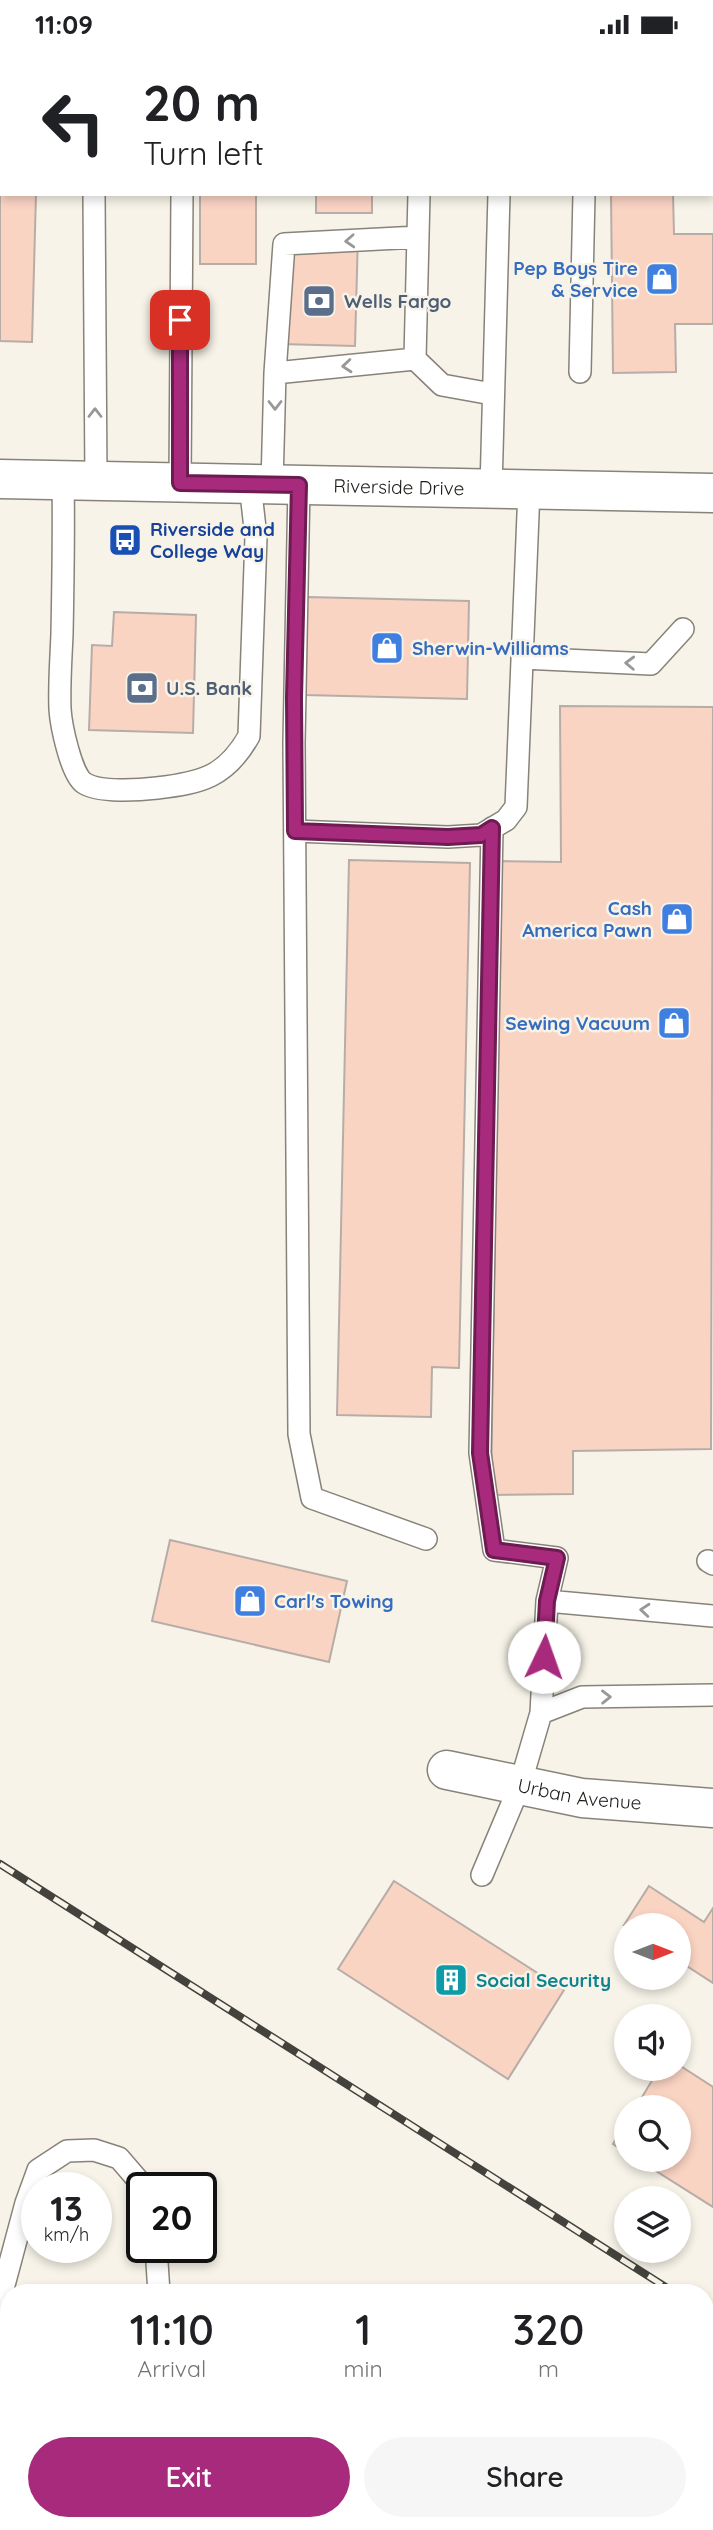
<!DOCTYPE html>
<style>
:root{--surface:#fff;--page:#f6f6f6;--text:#202124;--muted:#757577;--accent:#a72a7c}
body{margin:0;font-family:Quicksand,sans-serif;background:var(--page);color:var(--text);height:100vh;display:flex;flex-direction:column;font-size:26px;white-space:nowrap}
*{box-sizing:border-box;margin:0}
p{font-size:23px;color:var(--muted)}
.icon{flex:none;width:38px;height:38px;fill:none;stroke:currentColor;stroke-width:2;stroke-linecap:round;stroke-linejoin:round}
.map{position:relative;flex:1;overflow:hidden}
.panel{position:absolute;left:0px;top:2235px;width:714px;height:247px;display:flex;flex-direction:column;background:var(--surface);border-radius:28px 28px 0 0;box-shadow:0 4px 10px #0003}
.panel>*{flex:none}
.top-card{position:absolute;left:0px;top:0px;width:714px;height:147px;box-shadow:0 4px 10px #0003;background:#fff;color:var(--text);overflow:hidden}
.needle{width:46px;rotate:90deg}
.buttons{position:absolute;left:614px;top:1864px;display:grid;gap:14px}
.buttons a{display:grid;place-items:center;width:77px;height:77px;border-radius:50%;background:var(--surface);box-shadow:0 4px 10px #0003;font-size:35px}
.speed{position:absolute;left:21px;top:2123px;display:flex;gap:14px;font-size:35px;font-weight:700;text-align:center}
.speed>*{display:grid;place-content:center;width:91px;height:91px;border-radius:50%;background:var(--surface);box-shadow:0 4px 10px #0003;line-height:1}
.speed small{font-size:18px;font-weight:400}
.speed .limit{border:4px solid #111;border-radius:10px;background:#fff;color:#111}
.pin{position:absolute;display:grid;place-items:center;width:60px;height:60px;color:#fff;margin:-30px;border-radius:14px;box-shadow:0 4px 10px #0006}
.me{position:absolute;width:77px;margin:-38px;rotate:3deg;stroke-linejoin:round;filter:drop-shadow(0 0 5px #0008)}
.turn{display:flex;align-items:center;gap:24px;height:147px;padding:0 28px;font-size:32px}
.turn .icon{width:91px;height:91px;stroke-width:2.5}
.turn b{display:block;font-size:49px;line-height:60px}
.eta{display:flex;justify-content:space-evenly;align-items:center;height:119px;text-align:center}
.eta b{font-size:42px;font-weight:600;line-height:49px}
.button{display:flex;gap:14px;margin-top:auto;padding:14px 28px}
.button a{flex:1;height:80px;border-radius:42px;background:var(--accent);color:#fff;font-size:28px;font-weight:600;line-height:80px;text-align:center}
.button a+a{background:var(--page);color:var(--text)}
.status{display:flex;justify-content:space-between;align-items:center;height:49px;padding:0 35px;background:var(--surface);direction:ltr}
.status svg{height:19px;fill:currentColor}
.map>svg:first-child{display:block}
.building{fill:#fad4c3;stroke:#b8aca7;stroke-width:2}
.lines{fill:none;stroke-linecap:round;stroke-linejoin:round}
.lane-casing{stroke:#878379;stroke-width:24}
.street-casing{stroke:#878379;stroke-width:41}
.secondary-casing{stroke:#878379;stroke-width:41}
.lane{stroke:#fff;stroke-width:21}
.street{stroke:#fff;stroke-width:38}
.secondary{stroke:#fff;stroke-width:38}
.rail-casing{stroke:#43423d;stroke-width:8}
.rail{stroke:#f7f3e8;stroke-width:5;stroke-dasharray:16;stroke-linecap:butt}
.oneway{stroke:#989896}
.route-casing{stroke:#6d1b51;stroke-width:18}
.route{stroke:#a72a7c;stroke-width:12}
.labels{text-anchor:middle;stroke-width:5;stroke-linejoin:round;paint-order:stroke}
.shop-label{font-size:19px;font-weight:bold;fill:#366cbe;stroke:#f7f3e8;text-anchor:end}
.service-label{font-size:19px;font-weight:bold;fill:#4e5e75;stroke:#f7f3e8;text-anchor:start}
.street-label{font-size:19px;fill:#1b1a16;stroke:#f7f3e8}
.transit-label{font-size:19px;font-weight:bold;fill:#164399;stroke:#f7f3e8;text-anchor:start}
.culture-label{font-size:19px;font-weight:bold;fill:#0d838f;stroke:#f7f3e8;text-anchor:start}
</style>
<div class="status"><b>11:09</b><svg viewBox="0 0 49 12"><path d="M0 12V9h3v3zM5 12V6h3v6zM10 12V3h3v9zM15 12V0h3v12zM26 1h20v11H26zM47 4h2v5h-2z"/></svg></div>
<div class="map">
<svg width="713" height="2481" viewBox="0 0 713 2481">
<rect width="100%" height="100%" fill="#f7f3e8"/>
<path class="building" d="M0 144 36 145 32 293 0 292Z
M200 145H256V215H200Z
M316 145H372V164H316Z
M611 145H673L674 185H713V275H675L676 323 613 324Z
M358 185 355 297 281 295 293 191Z
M307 548 469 552 467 650 305 646Z
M114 563 196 566 193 684 89 681 92 596 112 597Z
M560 657 713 658 711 1400 573 1402V1445L491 1446 500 812 561 813Z
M349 811 470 814 459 1319 432 1318 431 1368 337 1366Z
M170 1491 347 1532 329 1613 152 1572Z
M394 1832 564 1941 508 2030 338 1920Z
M649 1837 704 1873 713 1859V1934L679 1912V1876H624Z
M679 2016 713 2038V2158L637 2110H679V2058H636L659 2020H679Z
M626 2073V2104L613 2095Z
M7 2330 9 2473H122V2481H6Z"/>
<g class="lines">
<defs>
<path id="lane" d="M579 0 582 2
M89 2V0
M424 2V0
M504 2V0
M614 2 615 0
M698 2V0
M712 42H713
M0 66H2
M712 98H713
M94 145 96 432
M415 310 419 145
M580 323 584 145
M275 324 415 310 442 336 492 345
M63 431C64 483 63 534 62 585 61 610 59 635 60 660 61 676 71 725 84 734 99 744 140 741 157 739 201 734 226 728 249 687L256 488 250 435
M180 434 182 145
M272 435 275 324 284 195 418 188
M299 436 294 694 299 1385 312 1449 426 1490
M491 440 499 145
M522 609 651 615 683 580
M295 782 448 788 481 786 506 771 516 758 529 441
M708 1512 713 1515
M547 1552 713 1567
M541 1664 582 1648 713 1646
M482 1826 520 1736 541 1664 547 1552 557 1509 494 1501 480 1404 492 779
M156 2198 159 2244
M0 2251 26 2154 38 2121 67 2102 94 2101 119 2109 144 2138
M0 2285H9
M164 2473V2481"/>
<g id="street">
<path id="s1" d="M447 1721 582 1749 713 1759"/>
</g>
<g id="secondary">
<path id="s2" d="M0 430 713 444"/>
</g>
</defs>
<use href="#lane" class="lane-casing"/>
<use href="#street" class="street-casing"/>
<use href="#secondary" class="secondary-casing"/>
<use href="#lane" class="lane"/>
<use href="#street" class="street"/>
<use href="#secondary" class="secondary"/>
<defs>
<path id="rail" d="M0 1815 675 2244
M705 2263 713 2268"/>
</defs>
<use href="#rail" class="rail-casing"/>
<use href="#rail" class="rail"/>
</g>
<defs><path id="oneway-chevron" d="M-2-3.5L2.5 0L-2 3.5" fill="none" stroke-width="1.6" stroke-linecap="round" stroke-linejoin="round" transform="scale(1.75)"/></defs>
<g class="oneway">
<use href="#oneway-chevron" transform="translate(350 192) rotate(177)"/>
<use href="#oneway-chevron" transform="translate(347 317) rotate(175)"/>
<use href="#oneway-chevron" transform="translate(275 356) rotate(90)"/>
<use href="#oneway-chevron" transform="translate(95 364) rotate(-90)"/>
<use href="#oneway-chevron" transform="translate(630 614) rotate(-178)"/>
<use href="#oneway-chevron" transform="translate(645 1561) rotate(-175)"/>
<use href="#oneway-chevron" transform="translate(606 1648) rotate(-1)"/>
</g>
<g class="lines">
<defs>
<path id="route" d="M180 271V434L299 436 294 649 295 782 448 788 481 786 492 779 480 1404 494 1501 557 1509 547 1552 544 1608"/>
</defs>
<use href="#route" class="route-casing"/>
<use href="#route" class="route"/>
</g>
<defs>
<symbol id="shop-square" viewBox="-11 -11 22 22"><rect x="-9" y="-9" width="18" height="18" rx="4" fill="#3f7fe0" stroke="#f7f3e8"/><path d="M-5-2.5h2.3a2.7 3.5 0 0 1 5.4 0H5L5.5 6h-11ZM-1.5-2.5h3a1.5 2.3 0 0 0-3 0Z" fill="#fff"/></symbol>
<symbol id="bank-square" viewBox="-11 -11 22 22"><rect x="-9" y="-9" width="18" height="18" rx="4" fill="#5c6f8a" stroke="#f7f3e8"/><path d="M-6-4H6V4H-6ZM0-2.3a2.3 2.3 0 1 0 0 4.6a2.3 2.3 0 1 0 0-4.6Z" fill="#fff"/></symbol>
<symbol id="bus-square" viewBox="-11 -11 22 22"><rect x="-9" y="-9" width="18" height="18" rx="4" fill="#1a4fb4" stroke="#f7f3e8"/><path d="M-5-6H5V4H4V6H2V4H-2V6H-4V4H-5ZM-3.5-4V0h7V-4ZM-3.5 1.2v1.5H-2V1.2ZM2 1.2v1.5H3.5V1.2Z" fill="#fff"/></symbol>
<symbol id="building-square" viewBox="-11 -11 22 22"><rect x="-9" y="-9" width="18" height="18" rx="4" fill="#0f9aa8" stroke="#f7f3e8"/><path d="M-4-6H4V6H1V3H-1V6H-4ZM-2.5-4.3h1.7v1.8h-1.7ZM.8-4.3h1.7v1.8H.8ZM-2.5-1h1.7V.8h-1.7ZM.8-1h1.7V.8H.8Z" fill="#fff"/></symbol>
</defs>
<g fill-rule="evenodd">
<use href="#shop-square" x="643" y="211" width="38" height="38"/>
<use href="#bank-square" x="300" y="233" width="38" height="38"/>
<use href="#bus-square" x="106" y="472" width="38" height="38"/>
<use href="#shop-square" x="368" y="580" width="38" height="38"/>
<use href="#bank-square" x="123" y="620" width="38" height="38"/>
<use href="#shop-square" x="658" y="851" width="38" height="38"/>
<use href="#shop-square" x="655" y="955" width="38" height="38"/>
<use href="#shop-square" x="231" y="1533" width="38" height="38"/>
<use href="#building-square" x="432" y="1912" width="38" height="38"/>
</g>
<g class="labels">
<g class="shop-label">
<text x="638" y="226">Pep Boys Tire<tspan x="638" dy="22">&amp; Service</tspan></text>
<text x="412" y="606" text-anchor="start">Sherwin-Williams</text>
<text x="652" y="866">Cash<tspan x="652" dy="22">America Pawn</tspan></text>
<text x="650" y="981">Sewing Vacuum</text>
<text x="274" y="1559" text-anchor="start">Carl's Towing</text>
</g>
<g class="service-label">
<text x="344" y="259">Wells Fargo</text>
<text x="166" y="646">U.S. Bank</text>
</g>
<g class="street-label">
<text dy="7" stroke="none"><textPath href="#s2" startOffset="399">Riverside Drive</textPath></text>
<text dy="7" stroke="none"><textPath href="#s1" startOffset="135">Urban Avenue</textPath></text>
</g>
<g class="transit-label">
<text x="150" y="487">Riverside and<tspan x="150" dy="22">College Way</tspan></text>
</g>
<g class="culture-label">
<text x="476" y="1938">Social Security</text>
</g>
</g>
</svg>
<div class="buttons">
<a><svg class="needle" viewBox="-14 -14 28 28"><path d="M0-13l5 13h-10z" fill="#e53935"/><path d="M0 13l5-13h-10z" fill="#757577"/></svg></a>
<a><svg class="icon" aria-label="sound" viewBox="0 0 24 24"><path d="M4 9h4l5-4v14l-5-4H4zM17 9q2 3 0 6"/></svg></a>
<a><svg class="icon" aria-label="search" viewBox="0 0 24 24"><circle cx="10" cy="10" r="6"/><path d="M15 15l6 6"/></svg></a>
<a><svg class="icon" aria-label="layers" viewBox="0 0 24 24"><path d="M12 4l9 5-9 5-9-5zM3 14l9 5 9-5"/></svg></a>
</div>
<div class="speed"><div>13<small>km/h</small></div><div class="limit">20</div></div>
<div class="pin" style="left:180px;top:271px;background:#d93025"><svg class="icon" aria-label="arrive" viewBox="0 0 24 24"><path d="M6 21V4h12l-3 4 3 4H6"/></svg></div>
<svg class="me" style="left:544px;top:1608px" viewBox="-20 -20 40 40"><circle r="19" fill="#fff"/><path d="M0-13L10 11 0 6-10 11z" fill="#a72a7c"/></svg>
<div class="top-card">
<div class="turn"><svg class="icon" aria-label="left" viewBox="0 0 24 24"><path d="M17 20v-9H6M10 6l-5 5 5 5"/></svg><div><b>20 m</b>Turn left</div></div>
</div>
<section class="panel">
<div class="eta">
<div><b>11:10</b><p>Arrival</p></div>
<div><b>1</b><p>min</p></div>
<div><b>320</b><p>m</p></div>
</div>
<div class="button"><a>Exit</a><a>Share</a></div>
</section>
</div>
